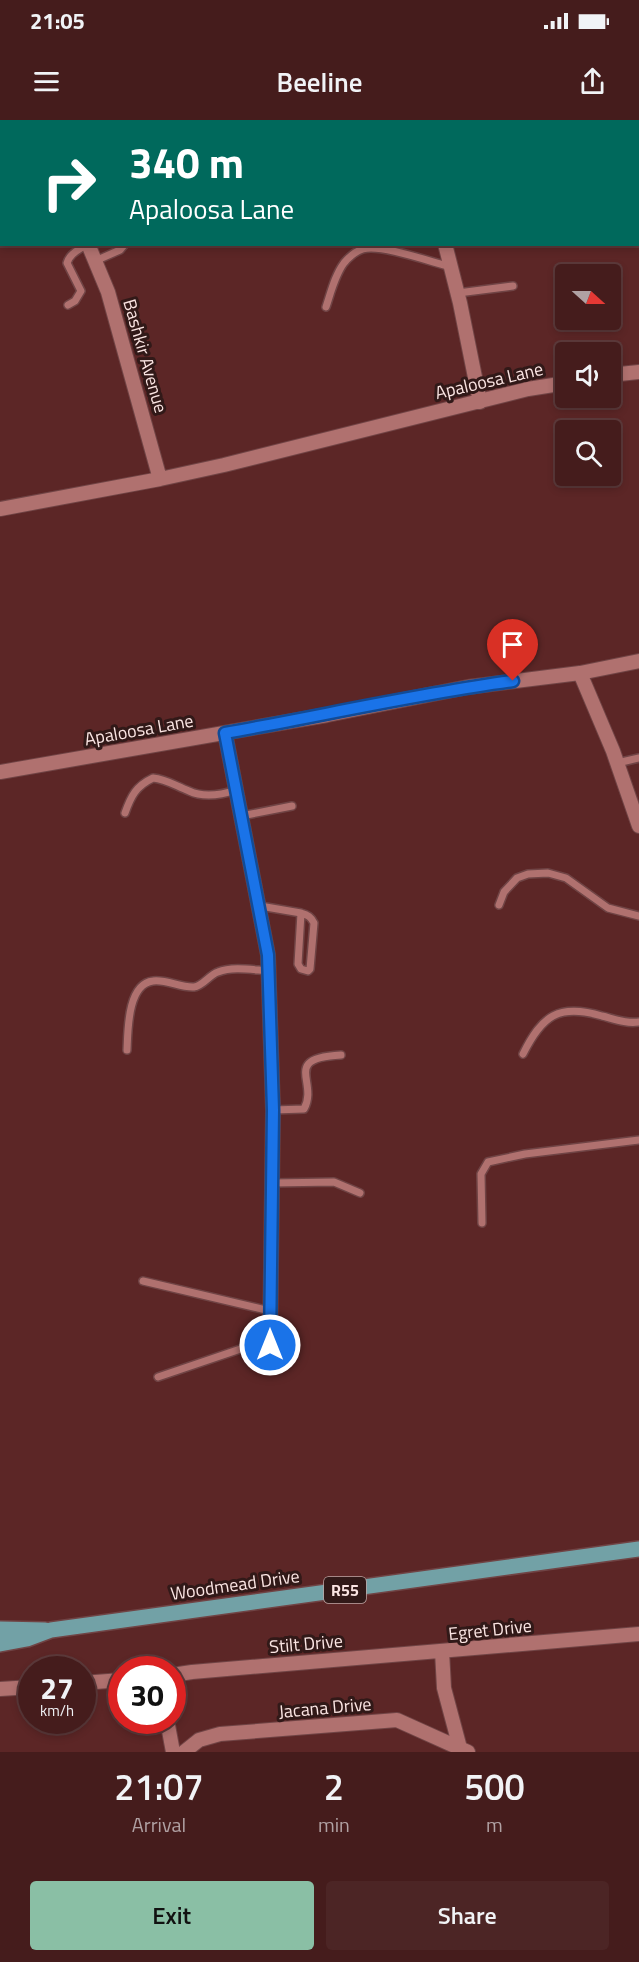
<!DOCTYPE html>
<style>
:root{--surface:#451c1c;--page:#4c2525;--text:#f1f3f6;--muted:#b0a1a3;--line:#5d3a3b;--accent:#8abfa5}
body{margin:0;font-family:"Titillium Web",sans-serif;background:var(--page);color:var(--text);height:100vh;display:flex;flex-direction:column;font-size:22px;white-space:nowrap}
*{box-sizing:border-box;margin:0}
p{font-size:20px;color:var(--muted)}
.icon{flex:none;width:33px;height:33px;fill:none;stroke:currentColor;stroke-width:2;stroke-linecap:round;stroke-linejoin:round}
.map{position:relative;height:1632px;overflow:hidden}
.sheet{display:flex;flex-direction:column;background:var(--surface);flex:1}
.sheet>*{flex:none}
.banner{position:absolute;left:0px;top:0px;width:639px;height:126px;box-shadow:0 3px 9px #0003,0 0 0 2px var(--line);background:#00695c;color:#fff;overflow:hidden}
.needle{width:39px;rotate:111deg}
.buttons{position:absolute;left:555px;top:144px;display:grid;gap:12px}
.buttons a{display:grid;place-items:center;width:66px;height:66px;border-radius:6px;background:var(--surface);box-shadow:0 3px 9px #0003,0 0 0 2px var(--line);font-size:30px}
.speed{position:absolute;left:18px;top:1536px;display:flex;gap:12px;font-size:30px;font-weight:700;text-align:center}
.speed>*{display:grid;place-content:center;width:78px;height:78px;border-radius:50%;background:var(--surface);box-shadow:0 3px 9px #0003,0 0 0 2px var(--line);line-height:1}
.speed small{font-size:15px;font-weight:400}
.speed .limit{border:9px solid #d22;background:#fff;color:#111}
.pin{position:absolute;display:grid;place-items:center;width:51px;height:51px;color:#fff;margin:-62px -26px;border-radius:50% 50% 50% 0;rotate:-45deg;box-shadow:0 0 6px #0007}
.pin .icon{rotate:45deg}
.me{position:absolute;width:66px;margin:-33px;rotate:0deg;stroke-linejoin:round;filter:drop-shadow(0 0 4px #0008)}
.turn{display:flex;align-items:center;gap:21px;height:126px;padding:0 30px;font-size:27px}
.turn .icon{width:78px;height:78px;stroke-width:2.5}
.turn b{display:block;font-size:42px;line-height:51px}
.eta{display:flex;justify-content:space-evenly;align-items:center;height:102px;text-align:center}
.eta b{font-size:36px;font-weight:600;line-height:42px}
.cta{display:flex;gap:12px;margin-top:auto;padding:12px 30px}
.cta a{flex:1;height:69px;border-radius:6px;background:var(--accent);color:#111;font-size:24px;font-weight:600;line-height:69px;text-align:center}
.cta a+a{background:var(--page);color:var(--text)}
.status{display:flex;justify-content:space-between;align-items:center;height:42px;padding:0 30px;background:var(--surface);direction:ltr}
.status svg{height:16px;fill:currentColor}
header{display:flex;justify-content:space-between;align-items:center;height:78px;padding:0 30px;background:var(--surface);font-size:27px;font-weight:600}
.map>svg:first-child{display:block}
.lines{fill:none;stroke-linecap:round;stroke-linejoin:round}
.service-casing{stroke:#704445;stroke-width:10}
.minor-casing{stroke:#704445;stroke-width:16}
.primary-casing{stroke:#704445;stroke-width:18}
.service{stroke:#b0716f;stroke-width:7}
.minor{stroke:#b0716f;stroke-width:14}
.primary{stroke:#72a1a6;stroke-width:15}
.route-casing{stroke:#114b97;stroke-width:15}
.route{stroke:#1a73e8;stroke-width:10}
.labels{text-anchor:middle;stroke-width:6;stroke-linejoin:round;paint-order:stroke}
.shield{fill:#311918;stroke:#bea8a6;stroke-width:1.5}
.shield-label{font-size:16px;font-weight:bold;fill:#fbe5e3}
.street-label{font-size:18px;fill:#fbe5e3;stroke:#311918}
</style>
<div class="status"><b>21:05</b><svg viewBox="0 0 49 12"><path d="M0 12V9h3v3zM5 12V6h3v6zM10 12V3h3v9zM15 12V0h3v12zM26 1h20v11H26zM47 4h2v5h-2z"/></svg></div>
<header><svg class="icon" aria-label="menu" viewBox="0 0 24 24"><path d="M4 6h16M4 12h16M4 18h16"/></svg>Beeline<svg class="icon" aria-label="share" viewBox="0 0 24 24"><path d="M12 15V3M7 8l5-5 5 5M5 13v7h14v-7"/></svg></header>
<div class="map">
<svg width="639" height="1632" viewBox="0 0 639 1632">
<rect width="100%" height="100%" fill="#5c2626"/>
<g class="lines">
<defs>
<path id="service" d="M458 0 460 2
M95 141 120 130 125 124
M458 173 513 166
M68 185 75 181 81 171 67 143C70 133 79 130 87 124
M326 187C331 172 335 155 344 143 349 137 356 131 363 129 382 124 431 142 451 147
M617 643 639 638
M125 693C131 676 136 666 153 658 166 659 176 666 189 671 204 678 221 675 236 670
M241 696 292 686
M499 785 504 772 517 758 528 754 548 753 566 758 608 788 639 796
M260 786 301 793C308 795 311 797 314 803L310 849 308 851 301 849 298 844 301 793
M127 930C128 912 127 864 153 861 166 859 181 868 194 867 203 866 209 855 218 852 233 846 253 850 269 851
M523 934C542 896 558 883 602 896 614 899 626 904 639 902
M273 990 304 989C319 962 281 938 341 935
M272 1063 334 1062 360 1073
M482 1103 481 1054 488 1042 525 1034 639 1020
M143 1161 270 1191
M158 1257 270 1219"/>
<path id="minor" d="M30 0V2
M410 0 411 2
M88 124 108 172 160 359
M445 124 460 183 480 282
M610 255 639 252
M0 389 160 359 224 345 528 269 566 263
M580 553 613 631 639 706
M225 613 268 835 273 990 270 1225
M0 652 327 595 468 567 580 553 639 541
M442 1531 444 1568 460 1628 459 1632
M172 1555 192 1552 639 1514
M82 1563 122 1560
M0 1569 32 1567
M167 1600 173 1632
M184 1632 199 1620 220 1614 397 1600 468 1632"/>
<path id="primary" d="M0 1509 45 1510
M0 1524 27 1519 51 1510 639 1429"/>
</defs>
<use href="#service" class="service-casing"/>
<use href="#minor" class="minor-casing"/>
<use href="#primary" class="primary-casing"/>
<use href="#service" class="service"/>
<use href="#minor" class="minor"/>
<use href="#primary" class="primary"/>
</g>
<g class="lines">
<defs>
<path id="route" d="M270 1225 273 990 268 835 225 613C321 596 416 574 513 561"/>
</defs>
<use href="#route" class="route-casing"/>
<use href="#route" class="route"/>
</g>
<g class="labels">
<rect class="shield" x="324" y="1457" width="42" height="26" rx="4.5"/>
<g class="shield-label">
<text x="345" y="1476">R55</text>
</g>
<g class="street-label">
<text transform="translate(145 236) rotate(74)" y="6">Bashkir Avenue</text>
<text transform="translate(489 261) rotate(-13)" y="6">Apaloosa Lane</text>
<text transform="translate(139 610) rotate(-10)" y="6">Apaloosa Lane</text>
<text transform="translate(235 1465) rotate(-8)" y="6">Woodmead Drive</text>
<text transform="translate(490 1510) rotate(-6)" y="6">Egret Drive</text>
<text transform="translate(306 1524) rotate(-5)" y="6">Stilt Drive</text>
<text transform="translate(325 1588) rotate(-5)" y="6">Jacana Drive</text>
</g>
</g>
</svg>
<div class="buttons">
<a><svg class="needle" viewBox="-14 -14 28 28"><path d="M0-13l5 13h-10z" fill="#e53935"/><path d="M0 13l5-13h-10z" fill="#b0a1a3"/></svg></a>
<a><svg class="icon" aria-label="sound" viewBox="0 0 24 24"><path d="M4 9h4l5-4v14l-5-4H4zM17 9q2 3 0 6"/></svg></a>
<a><svg class="icon" aria-label="search" viewBox="0 0 24 24"><circle cx="10" cy="10" r="6"/><path d="M15 15l6 6"/></svg></a>
</div>
<div class="speed"><div>27<small>km/h</small></div><div class="limit">30</div></div>
<div class="pin" style="left:513px;top:561px;background:#d93025"><svg class="icon" aria-label="arrive" viewBox="0 0 24 24"><path d="M6 21V4h12l-3 4 3 4H6"/></svg></div>
<svg class="me" style="left:270px;top:1225px" viewBox="-20 -20 40 40"><circle r="17" fill="#1a73e8" stroke="#fff" stroke-width="3"/><path d="M0-11L8 9 0 5-8 9z" fill="#fff"/></svg>
<div class="banner">
<div class="turn"><svg class="icon" aria-label="right" viewBox="0 0 24 24"><path d="M7 20v-9h11M14 6l5 5-5 5"/></svg><div><b>340 m</b>Apaloosa Lane</div></div>
</div>
</div>
<section class="sheet">
<div class="eta">
<div><b>21:07</b><p>Arrival</p></div>
<div><b>2</b><p>min</p></div>
<div><b>500</b><p>m</p></div>
</div>
<div class="cta"><a>Exit</a><a>Share</a></div>
</section>
